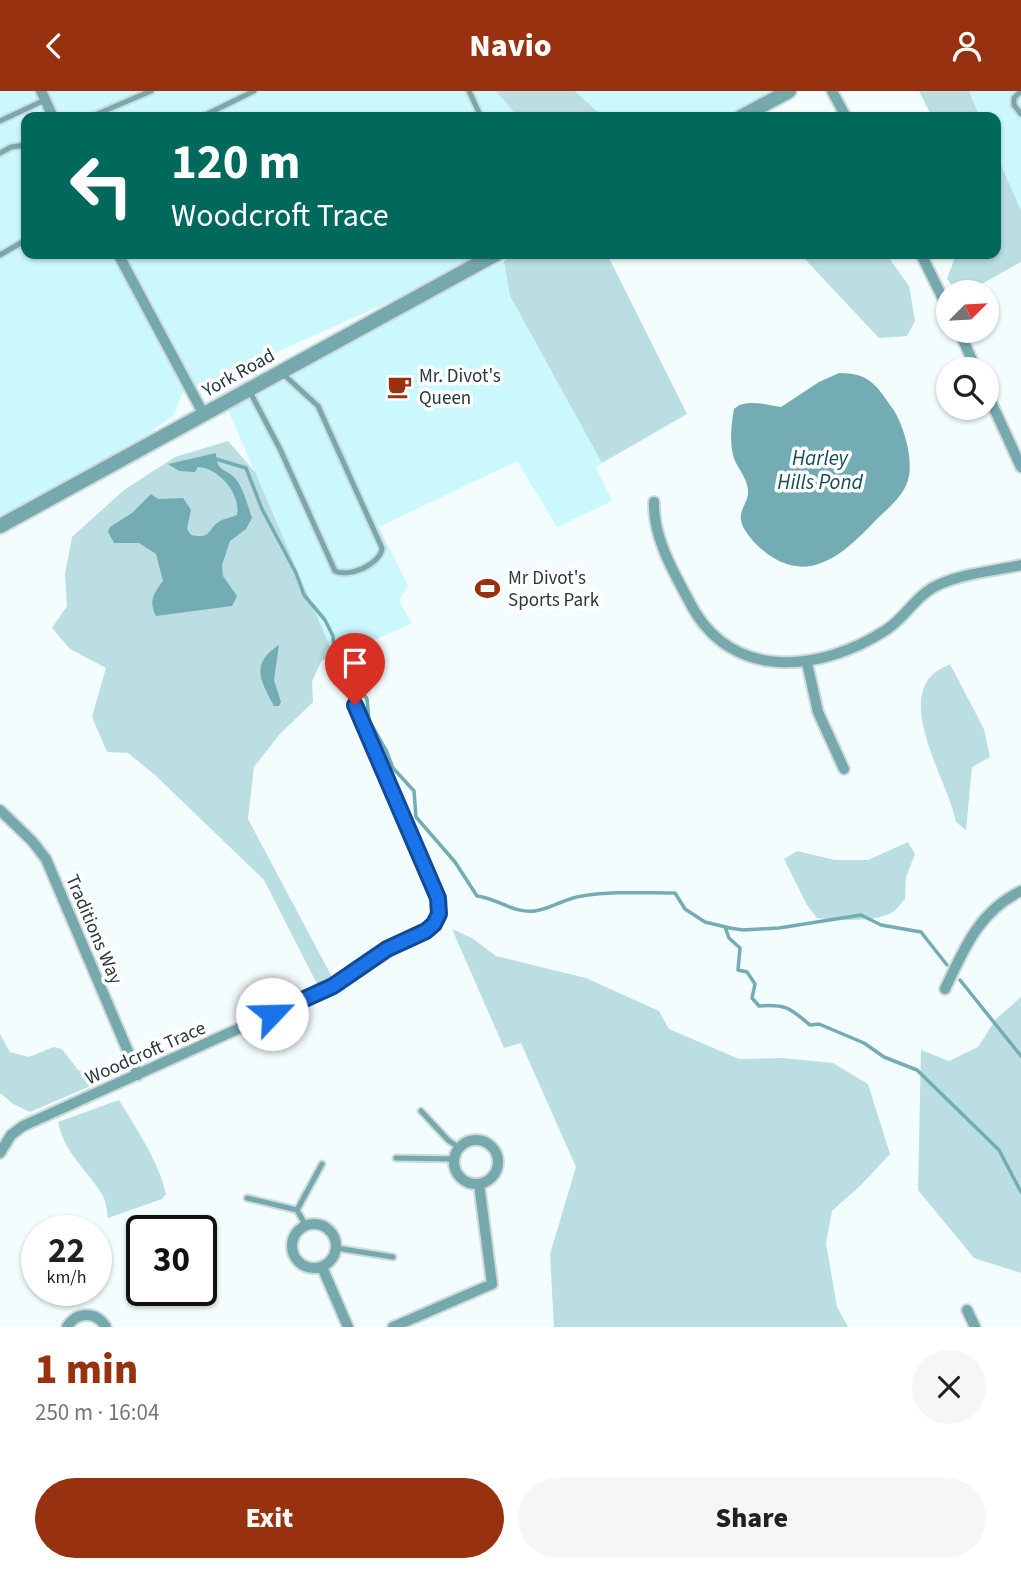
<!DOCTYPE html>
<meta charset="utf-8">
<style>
:root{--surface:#fff;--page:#f6f6f6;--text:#202124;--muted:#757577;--accent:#98310f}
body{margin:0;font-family:"Source Sans 3",sans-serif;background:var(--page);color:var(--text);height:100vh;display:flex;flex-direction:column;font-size:26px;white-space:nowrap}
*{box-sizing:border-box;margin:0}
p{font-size:23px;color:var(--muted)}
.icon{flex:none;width:38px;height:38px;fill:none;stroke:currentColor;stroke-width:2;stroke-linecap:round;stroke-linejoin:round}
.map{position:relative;height:1236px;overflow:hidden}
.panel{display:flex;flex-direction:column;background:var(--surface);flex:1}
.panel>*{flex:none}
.top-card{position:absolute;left:21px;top:21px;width:980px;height:147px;border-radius:14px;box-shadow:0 2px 5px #0004;background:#00695c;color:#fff;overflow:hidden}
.needle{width:46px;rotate:66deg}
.controls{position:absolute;left:936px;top:189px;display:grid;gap:14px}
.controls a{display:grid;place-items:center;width:63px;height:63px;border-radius:50%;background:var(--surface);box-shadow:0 2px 5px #0004;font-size:35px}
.speed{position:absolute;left:21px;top:1124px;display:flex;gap:14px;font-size:35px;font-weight:700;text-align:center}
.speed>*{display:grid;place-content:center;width:91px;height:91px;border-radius:50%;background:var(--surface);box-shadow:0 2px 5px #0004;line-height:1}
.speed small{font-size:18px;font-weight:400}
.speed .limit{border:4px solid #111;border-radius:10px;background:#fff;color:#111}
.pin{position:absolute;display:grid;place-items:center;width:60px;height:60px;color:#fff;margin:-72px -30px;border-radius:50% 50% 50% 0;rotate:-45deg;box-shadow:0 0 7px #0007}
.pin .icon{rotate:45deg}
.me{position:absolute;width:77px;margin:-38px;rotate:66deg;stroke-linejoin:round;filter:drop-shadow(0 0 5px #0008)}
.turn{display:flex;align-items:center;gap:24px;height:147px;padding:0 35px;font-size:32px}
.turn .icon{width:91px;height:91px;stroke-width:2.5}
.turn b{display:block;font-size:49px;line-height:60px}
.round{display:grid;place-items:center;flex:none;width:74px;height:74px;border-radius:37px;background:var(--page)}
.headline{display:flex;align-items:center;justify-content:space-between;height:119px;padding:0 35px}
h1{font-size:42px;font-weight:800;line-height:52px;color:var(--accent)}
.primary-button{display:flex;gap:14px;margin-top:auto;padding:14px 35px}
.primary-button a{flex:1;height:80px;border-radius:42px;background:var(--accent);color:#fff;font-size:28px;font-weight:800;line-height:80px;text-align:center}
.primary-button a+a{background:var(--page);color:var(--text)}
header{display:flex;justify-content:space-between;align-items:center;height:91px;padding:0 35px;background:var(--accent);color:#fff;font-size:32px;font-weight:800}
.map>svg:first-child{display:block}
.built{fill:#cbf8fc}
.green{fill:#bbdee2}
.water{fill:#73adb3}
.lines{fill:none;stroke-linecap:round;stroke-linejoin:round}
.stream{stroke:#73adb3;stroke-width:3.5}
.service-casing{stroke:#cfdada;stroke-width:9}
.minor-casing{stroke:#cfdada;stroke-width:14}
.tertiary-casing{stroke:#cfdada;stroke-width:18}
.service{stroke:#76a9ae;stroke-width:5}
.minor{stroke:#76a9ae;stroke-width:10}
.tertiary{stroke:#76a9ae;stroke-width:14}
.route-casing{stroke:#114b97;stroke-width:18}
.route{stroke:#1a73e8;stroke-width:12}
.labels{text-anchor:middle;stroke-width:7;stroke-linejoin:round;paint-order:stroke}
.street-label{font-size:19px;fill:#27393b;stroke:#fff}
.poi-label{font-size:19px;fill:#27393b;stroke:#fff;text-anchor:start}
.water-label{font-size:21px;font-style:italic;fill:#164b50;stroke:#fff}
</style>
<header><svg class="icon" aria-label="back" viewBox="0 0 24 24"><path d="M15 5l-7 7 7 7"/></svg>Navio<svg class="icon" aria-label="person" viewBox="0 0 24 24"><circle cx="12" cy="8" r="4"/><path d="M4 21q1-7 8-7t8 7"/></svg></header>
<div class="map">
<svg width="1021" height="1236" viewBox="0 0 1021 1236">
<rect width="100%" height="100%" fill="#f4fdfd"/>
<path class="built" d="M0 0H774L727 26H26V163H482L418 198 182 303 173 325 135 352 0 427Z
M969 0H1021V120L996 62V26H980Z
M504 170 510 205 602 372 596 376 612 410 557 436 517 370 379 436 408 495 399 510 412 532 335 567 228 319 436 204Z"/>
<path class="green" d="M496 0H575L603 26H518Z
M919 0H969L980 26H932Z
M996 62 1021 120V171L967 201H957L947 188 956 163H996Z
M517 163H607L687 323 602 372 510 205 504 170Z
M800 163H886L909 195 915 230 907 245 879 247Z
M228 350 255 381 335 567 322 569 312 590 313 611 280 643 254 676 248 728 333 888 317 893 264 789 155 684 128 662 107 661 92 626 106 577 70 558 52 537 67 515 65 483 72 446 124 399 175 366Z
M950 573 984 638 990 666 972 676 966 739 956 731C949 693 900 619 931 585 935 580 945 576 950 573Z
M908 751 915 763 906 786 905 808C901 812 897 818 893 821 875 832 837 829 817 827L807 814 784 768 797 760 835 769H868Z
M452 838 472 847 496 865 586 887 659 920 669 938 739 968 782 967 833 972 868 993 890 1063 861 1094 832 1120 826 1152 837 1216 848 1236H554L550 1163 576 1076 521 952 504 957Z
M1021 906V1182L974 1167 918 1099 921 959 949 970 978 956 996 928Z
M0 943 10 961 29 966 53 956 62 958 78 979 109 987 30 1021 13 1013 0 1002Z
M119 1009C137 1039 158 1069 166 1103L162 1108 108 1127C107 1120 106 1111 103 1105 87 1078 65 1064 58 1031Z"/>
<path class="water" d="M839 282C870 282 876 294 893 318 904 335 914 369 908 389 903 406 887 418 875 430 841 466 804 498 758 455 752 449 742 438 741 429 739 418 749 411 748 399 747 388 740 380 735 370 729 356 731 333 734 318 745 307 767 314 781 316L819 291Z
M216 362C216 383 228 376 238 391 243 398 249 418 252 427L246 438 230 450 222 474 223 485 237 505 232 515 156 525C148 510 154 502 163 490L156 463 139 452H114L108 441 110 436 132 422 151 403 158 408 183 407 191 419 187 438 191 444C213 448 206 439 220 430 225 427 231 427 237 424 241 403 219 377 198 376L195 381 179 380 168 373Z
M279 554 274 589 281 611 279 615H274C260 589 250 573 279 554Z"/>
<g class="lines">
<path class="stream" d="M216 368 246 377 262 418 296 482 304 504 325 529 333 545 334 558 367 608 369 629 386 659 393 677 414 700 416 726 455 771 477 805C496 807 515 823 535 820 551 818 565 807 582 805 612 800 644 802 675 802L685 818 705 831 730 837 743 839 779 837 861 824 881 834 921 841 947 874
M725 836 729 847 740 857 738 879 747 881 755 893 752 907 759 915C786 913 790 917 810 934L819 933 864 952 884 966 917 979 999 1059 1021 1101
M960 889 1021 965"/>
<defs>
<path id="service" d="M469 0 481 26
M1021 0 1014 7V14L1021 23
M90 26 151 0
M201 26 254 0
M0 30 45 9
M0 62 11 56 26 54
M0 164 26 149
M250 301 280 358 335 480C349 487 381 473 382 457L318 315 282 282
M421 1020 449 1050 460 1057
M396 1067 455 1068
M247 1107 297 1119 306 1135
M297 1119 322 1073
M336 1157 393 1166"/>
<path id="minor" d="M41 0 53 26
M832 0 846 26
M118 163 203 322
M921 163 948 218
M959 240 976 278
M987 302 1021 376
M654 411C653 446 673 480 689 510 730 592 821 581 886 539 906 526 917 503 938 494 963 482 995 480 1021 474
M807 572 818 621 844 678
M0 719 32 750 46 768 138 984
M945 898C964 858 979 820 1021 800
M454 1071a22 22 0 1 1 44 0a22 22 0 1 1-44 0Z
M0 1062 11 1044 23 1035 333 895 387 858 431 837 439 823 438 807 355 614
M292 1155a22 22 0 1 1 44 0a22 22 0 1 1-44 0Z
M322 1176 348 1236
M967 1219 975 1236
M67 1236C77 1220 96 1220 106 1236
M393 1236 492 1193 479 1093"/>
<path id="tertiary" d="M741 26 789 0
M0 435 496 163"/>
</defs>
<use href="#service" class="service-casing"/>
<use href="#minor" class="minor-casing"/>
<use href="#tertiary" class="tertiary-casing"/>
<use href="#service" class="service"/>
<use href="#minor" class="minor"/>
<use href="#tertiary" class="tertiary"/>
</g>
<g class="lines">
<defs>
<path id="route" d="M272 923 333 895 387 858 426 840 434 833 439 823 438 807 355 614"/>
</defs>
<use href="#route" class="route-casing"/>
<use href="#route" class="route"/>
</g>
<defs>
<symbol id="cafe-bare" viewBox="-9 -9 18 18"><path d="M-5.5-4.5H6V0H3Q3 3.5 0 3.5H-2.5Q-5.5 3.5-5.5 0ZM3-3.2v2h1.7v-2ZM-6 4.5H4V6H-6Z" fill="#98310f" stroke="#fff" stroke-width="2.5" paint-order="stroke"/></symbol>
<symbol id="stadium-bare" viewBox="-9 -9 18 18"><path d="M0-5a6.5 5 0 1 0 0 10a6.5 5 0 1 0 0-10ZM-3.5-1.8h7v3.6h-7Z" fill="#98310f" stroke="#fff" stroke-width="2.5" paint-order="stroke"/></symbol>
</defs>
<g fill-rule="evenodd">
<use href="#cafe-bare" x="382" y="278" width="35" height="35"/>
<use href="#stadium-bare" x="470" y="480" width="35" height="35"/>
</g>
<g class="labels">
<g class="street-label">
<text transform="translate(238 281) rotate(-29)" y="7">York Road</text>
<text transform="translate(95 838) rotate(67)" y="7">Traditions Way</text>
<text transform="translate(145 961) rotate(-24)" y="7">Woodcroft Trace</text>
</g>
<g class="poi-label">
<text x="419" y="291">Mr. Divot's<tspan x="419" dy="22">Queen</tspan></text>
<text x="508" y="493">Mr Divot's<tspan x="508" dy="22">Sports Park</tspan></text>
</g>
<g class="water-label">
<text x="820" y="374">Harley<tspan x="820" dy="24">Hills Pond</tspan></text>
</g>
</g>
</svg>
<div class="controls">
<a><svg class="needle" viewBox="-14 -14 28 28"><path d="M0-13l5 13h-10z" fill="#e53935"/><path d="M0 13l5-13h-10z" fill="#757577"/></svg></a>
<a><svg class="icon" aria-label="search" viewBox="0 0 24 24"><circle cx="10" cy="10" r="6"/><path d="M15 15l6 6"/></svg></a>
</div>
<div class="speed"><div>22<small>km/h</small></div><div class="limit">30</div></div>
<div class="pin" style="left:355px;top:614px;background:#d93025"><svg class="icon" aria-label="arrive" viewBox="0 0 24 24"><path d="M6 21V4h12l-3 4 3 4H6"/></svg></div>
<svg class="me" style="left:272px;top:923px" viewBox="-20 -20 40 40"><circle r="19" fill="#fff"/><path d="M0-13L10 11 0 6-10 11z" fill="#1a73e8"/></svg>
<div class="top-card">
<div class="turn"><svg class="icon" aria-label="left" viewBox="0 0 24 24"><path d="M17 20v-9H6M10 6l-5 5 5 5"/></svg><div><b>120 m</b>Woodcroft Trace</div></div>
</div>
</div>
<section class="panel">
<div class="headline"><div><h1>1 min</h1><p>250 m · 16:04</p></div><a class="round"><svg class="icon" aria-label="close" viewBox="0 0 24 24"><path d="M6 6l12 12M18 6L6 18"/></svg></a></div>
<div class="primary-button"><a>Exit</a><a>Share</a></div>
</section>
